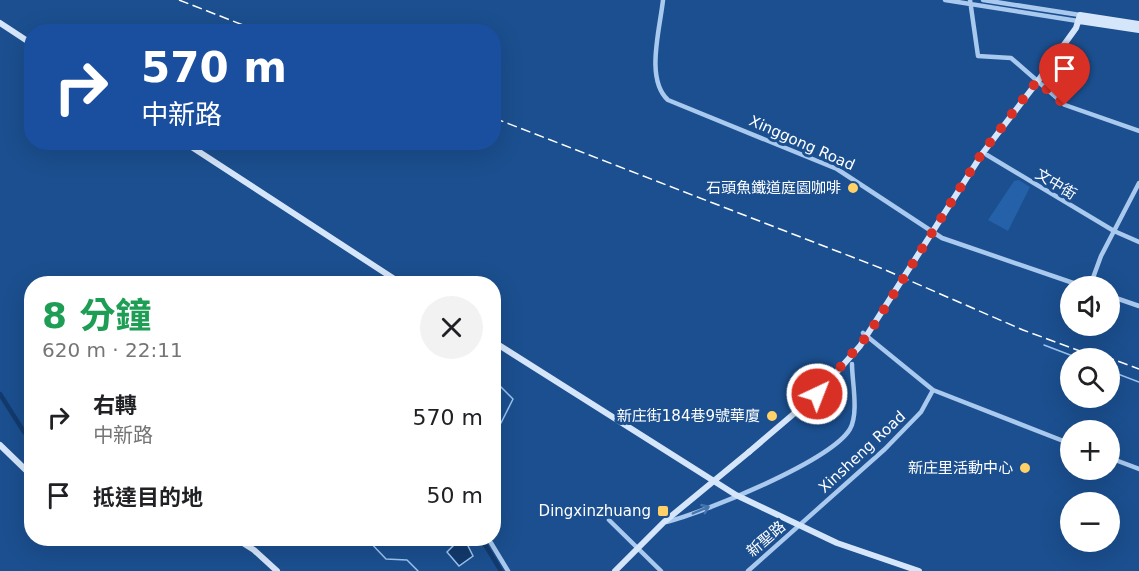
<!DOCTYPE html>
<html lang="zh-TW">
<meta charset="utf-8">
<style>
:root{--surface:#fff;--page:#f2f2f2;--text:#202124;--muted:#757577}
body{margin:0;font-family:"DejaVu Sans","Noto Sans TC",sans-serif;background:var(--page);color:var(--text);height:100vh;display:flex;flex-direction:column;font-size:22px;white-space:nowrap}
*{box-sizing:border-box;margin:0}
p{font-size:20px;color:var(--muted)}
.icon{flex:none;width:33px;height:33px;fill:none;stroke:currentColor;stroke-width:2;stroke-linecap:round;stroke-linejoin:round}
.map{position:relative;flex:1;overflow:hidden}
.details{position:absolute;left:24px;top:276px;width:477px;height:270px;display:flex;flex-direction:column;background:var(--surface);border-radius:24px;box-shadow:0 6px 24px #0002}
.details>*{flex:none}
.top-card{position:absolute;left:24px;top:24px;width:477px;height:126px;border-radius:24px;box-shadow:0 6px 24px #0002;background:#1a4fa0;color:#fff;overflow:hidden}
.controls{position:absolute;left:1060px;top:276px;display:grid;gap:12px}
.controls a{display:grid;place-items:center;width:60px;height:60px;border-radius:50%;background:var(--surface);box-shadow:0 6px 24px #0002;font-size:30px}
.pin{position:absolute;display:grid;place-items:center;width:51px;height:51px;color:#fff;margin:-62px -26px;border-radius:50% 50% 50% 0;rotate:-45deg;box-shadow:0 0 6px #0007}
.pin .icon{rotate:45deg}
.me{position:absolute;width:66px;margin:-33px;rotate:43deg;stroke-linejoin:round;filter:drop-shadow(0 0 4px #0008)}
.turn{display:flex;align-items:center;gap:21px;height:126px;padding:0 18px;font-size:27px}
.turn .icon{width:78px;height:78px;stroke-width:2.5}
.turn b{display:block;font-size:42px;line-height:51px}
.round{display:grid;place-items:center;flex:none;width:63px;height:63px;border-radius:32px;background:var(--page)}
.summary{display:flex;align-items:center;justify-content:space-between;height:102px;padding:0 18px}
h1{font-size:36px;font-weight:700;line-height:45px;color:#1e9e55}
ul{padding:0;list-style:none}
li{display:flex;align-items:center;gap:18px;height:78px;padding:0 18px}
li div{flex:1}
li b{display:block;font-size:22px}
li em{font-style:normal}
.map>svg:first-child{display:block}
.green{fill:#2461a8}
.water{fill:#123a6d;stroke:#9cc4f0;stroke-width:1.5}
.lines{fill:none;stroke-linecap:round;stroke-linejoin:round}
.stream{stroke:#9cc4f0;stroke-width:1.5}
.canal{stroke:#123a6d;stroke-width:4.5}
.minor{stroke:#a9c9ee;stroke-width:4.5}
.secondary{stroke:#d6e6fa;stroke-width:6}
.rail{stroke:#fff;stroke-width:1.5;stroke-dasharray:10 4.5;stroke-linecap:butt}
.secondary-bridge{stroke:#d6e6fa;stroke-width:6}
.oneway{stroke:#4674ac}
.route{stroke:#d93025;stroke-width:10;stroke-dasharray:0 18}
.poi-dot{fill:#ffd166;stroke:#1b4f8f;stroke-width:2}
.labels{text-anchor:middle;stroke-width:6;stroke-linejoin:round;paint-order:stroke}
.street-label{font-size:15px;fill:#fff;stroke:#1b4f8f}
.poi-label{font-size:15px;fill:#fff;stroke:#1b4f8f;text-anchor:end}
</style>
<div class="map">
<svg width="1139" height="571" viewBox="0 0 1139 571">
<rect width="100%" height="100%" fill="#1b4f8f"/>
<path class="green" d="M1019 180 1030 187 1008 231 988 220 1014 181Z"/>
<path class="water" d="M460 539 465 540 473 556 459 566 447 552Z"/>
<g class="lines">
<path class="stream" d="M1044 345 1078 358
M1110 371 1139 382
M494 380 513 399 501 423
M366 538 386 559 407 560 418 571"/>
<path class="canal" d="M0 394 24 432 32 438
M371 538 394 542 405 538
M481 538 501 571"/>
<path class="minor" d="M663 0C660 29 645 79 668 100L837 169 942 238 1082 286
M945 0 1078 21
M970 0 978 56 1011 58 1065 105 1139 131
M983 0 1080 15
M987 155 1114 231 1139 242
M1090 286 1101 256 1139 183
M1110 296 1139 306
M863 333 933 390 1071 444
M815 386 824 393
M1110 458 1139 469
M609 520 661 571
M666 522C703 513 831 461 850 429 859 413 852 382 852 364
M488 538 508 571
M748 571 885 449 921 412 933 390"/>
<path class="secondary" d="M1079 21 1139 30
M0 23 32 44
M1035 85 1076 28 1080 15 1139 24
M184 142 402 284
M494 342 736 495 837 543 919 571
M0 445 32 476
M235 538 254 550 277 571
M615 571 664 522 749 452"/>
<path class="rail" d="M179 0 261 32
M494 118 883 269 1023 330 1099 358
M1091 351 1139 369"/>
<path class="secondary-bridge" d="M749 452 817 394 860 346 982 154 1035 85"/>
</g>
<defs><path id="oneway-shaft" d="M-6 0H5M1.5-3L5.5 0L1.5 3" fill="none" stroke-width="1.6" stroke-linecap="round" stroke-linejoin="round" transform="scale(1.5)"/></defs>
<use class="oneway" href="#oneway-shaft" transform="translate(701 510) rotate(-23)"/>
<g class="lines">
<path class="route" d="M817 394 868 335 982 153 1037 81 1065 105"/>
</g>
<g class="poi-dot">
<circle cx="853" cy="188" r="6"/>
<circle cx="772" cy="416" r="6"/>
<circle cx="1025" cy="468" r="6"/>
<rect x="657" y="505" width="12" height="12" rx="3"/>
</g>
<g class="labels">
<g class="street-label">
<text transform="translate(802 143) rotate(24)" y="5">Xinggong Road</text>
<text transform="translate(1056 184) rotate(31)" y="5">文中街</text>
<text transform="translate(862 452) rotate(-43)" y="5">Xinsheng Road</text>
<text transform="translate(766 539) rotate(-41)" y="5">新聖路</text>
</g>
<g class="poi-label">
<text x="841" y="193">石頭魚鐵道庭園咖啡</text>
<text x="760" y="421">新庄街184巷9號華廈</text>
<text x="1013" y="473">新庄里活動中心</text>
<text x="651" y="516">Dingxinzhuang</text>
</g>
</g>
</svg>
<div class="controls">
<a><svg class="icon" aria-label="sound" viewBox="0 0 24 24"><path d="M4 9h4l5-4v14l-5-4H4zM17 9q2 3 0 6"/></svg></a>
<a><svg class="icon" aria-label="search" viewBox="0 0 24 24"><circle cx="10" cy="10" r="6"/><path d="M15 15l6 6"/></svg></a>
<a>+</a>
<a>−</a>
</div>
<div class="pin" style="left:1065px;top:105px;background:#d93025"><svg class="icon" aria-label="arrive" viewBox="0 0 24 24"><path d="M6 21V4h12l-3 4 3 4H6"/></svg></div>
<svg class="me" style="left:817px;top:394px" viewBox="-20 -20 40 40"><circle r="17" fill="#d93025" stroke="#fff" stroke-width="3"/><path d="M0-11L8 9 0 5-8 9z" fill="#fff"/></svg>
<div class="top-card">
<div class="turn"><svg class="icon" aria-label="right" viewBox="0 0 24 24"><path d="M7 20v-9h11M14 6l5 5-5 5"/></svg><div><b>570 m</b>中新路</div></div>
</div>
<section class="details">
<div class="summary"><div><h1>8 分鐘</h1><p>620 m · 22:11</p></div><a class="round"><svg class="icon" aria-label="close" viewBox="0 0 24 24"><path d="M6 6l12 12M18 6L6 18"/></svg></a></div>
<ul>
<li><svg class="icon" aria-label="right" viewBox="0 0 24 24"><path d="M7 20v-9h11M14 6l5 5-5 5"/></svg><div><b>右轉</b><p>中新路</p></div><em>570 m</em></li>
<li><svg class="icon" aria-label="arrive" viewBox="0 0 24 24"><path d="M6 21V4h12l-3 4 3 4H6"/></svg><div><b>抵達目的地</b></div><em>50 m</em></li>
</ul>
</section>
</div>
